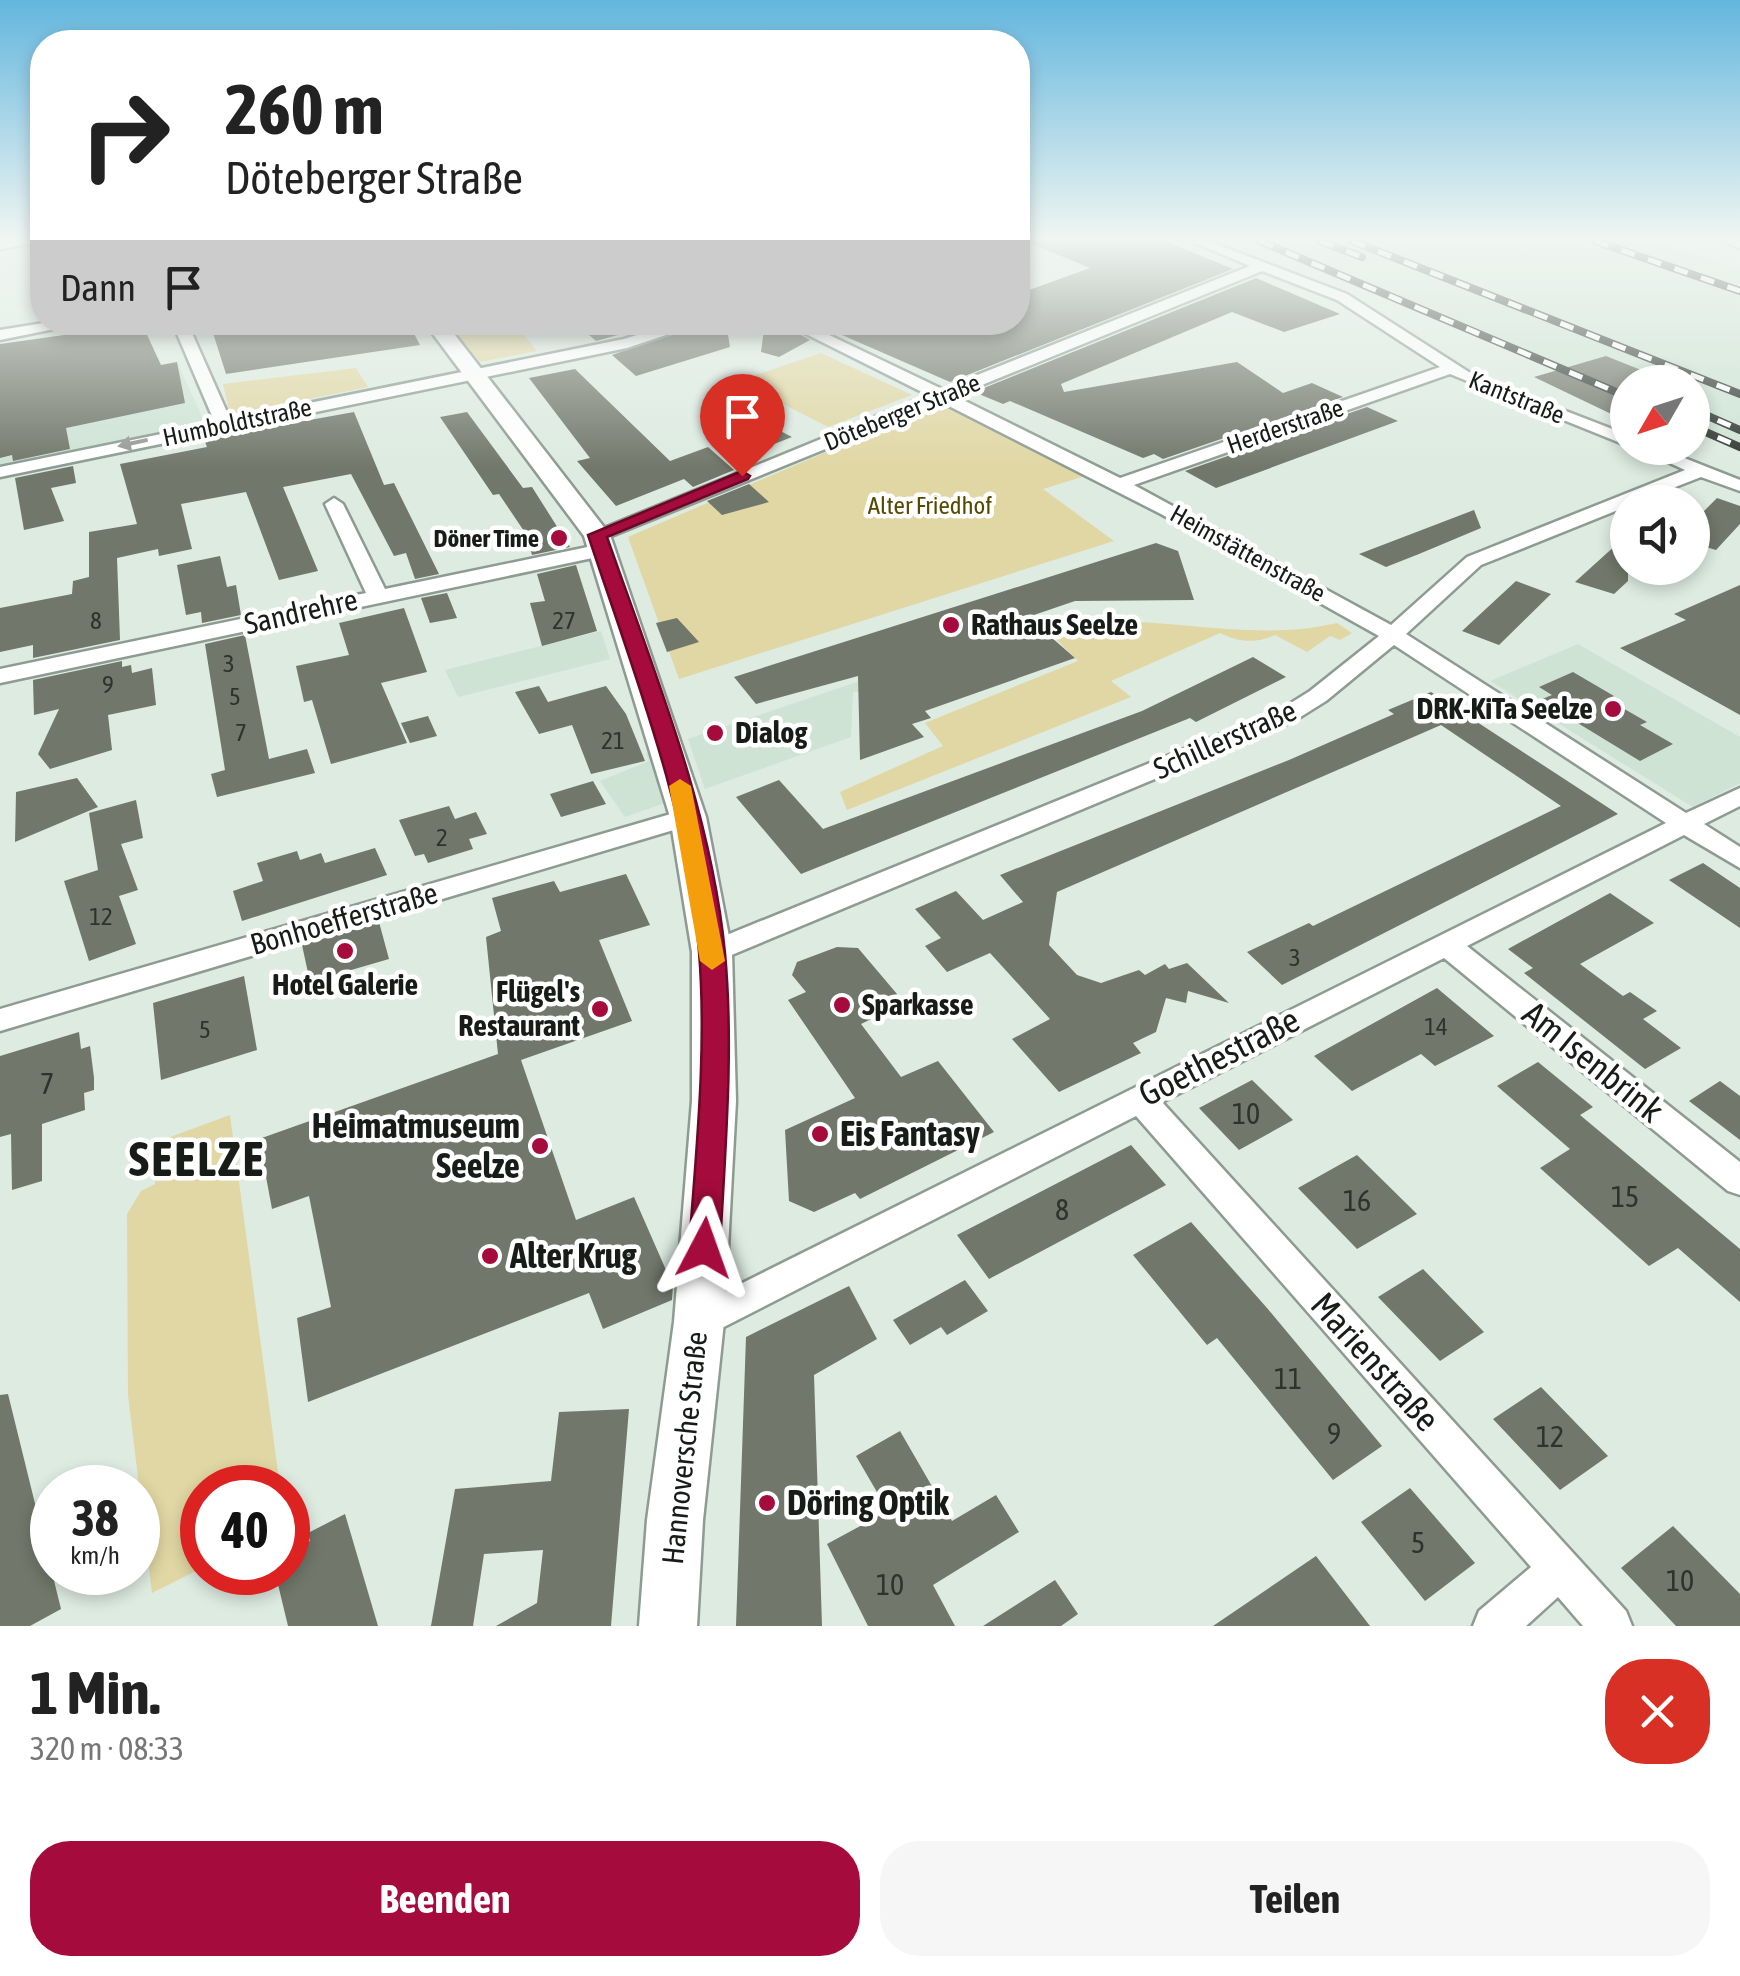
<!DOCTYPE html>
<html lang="de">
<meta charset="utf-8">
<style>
:root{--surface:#fff;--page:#f6f6f6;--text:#222;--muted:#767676;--accent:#a50b3d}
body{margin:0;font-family:"Asap Condensed",sans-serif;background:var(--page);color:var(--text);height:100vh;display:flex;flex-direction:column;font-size:38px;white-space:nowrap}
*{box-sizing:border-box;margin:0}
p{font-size:32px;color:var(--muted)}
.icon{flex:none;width:55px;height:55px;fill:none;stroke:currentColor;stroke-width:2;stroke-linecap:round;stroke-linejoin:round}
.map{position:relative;height:1626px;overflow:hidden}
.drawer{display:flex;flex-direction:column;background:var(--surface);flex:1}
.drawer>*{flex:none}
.hud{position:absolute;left:30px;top:30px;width:1000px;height:305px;border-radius:40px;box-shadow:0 5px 15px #0003;background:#fff;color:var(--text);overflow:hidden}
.needle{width:65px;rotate:231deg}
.controls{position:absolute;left:1610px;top:365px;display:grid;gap:20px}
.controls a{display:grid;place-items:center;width:100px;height:100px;border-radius:50%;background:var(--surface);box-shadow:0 5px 15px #0003;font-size:50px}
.speed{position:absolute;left:30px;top:1465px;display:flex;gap:20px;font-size:50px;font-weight:700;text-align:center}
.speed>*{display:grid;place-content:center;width:130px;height:130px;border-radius:50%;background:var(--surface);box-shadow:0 5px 15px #0003;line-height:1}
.speed small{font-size:25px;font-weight:400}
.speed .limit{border:15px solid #d22;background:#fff;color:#111}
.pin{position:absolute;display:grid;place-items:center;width:85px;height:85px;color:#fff;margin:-102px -42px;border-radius:50% 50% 50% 0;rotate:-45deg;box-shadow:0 0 10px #0007}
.pin .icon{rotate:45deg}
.me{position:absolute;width:110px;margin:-55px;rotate:4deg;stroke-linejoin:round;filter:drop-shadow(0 0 8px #0008)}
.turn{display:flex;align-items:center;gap:35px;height:210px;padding:0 30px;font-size:45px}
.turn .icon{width:130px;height:130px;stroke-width:2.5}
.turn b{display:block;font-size:70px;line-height:85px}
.then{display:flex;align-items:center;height:95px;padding:0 30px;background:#0003;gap:20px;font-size:38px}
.round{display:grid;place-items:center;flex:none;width:105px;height:105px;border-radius:40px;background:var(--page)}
.summary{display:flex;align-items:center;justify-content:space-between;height:170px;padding:0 30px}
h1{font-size:60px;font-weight:700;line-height:75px}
.button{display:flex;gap:20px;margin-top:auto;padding:20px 30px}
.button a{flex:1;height:115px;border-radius:40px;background:var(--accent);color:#fff;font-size:40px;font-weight:700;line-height:115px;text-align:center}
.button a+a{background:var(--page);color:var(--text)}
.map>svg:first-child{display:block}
.built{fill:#cee3d4}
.green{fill:#e1d7a4}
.building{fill:#71776a}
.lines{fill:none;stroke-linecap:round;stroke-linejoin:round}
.street-casing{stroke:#8d9b92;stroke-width:5}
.secondary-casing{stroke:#8d9b92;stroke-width:5}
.street{fill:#fff;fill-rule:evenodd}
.secondary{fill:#fff;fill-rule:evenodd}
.rail-casing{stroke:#2f3531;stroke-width:8}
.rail{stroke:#fff;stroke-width:5;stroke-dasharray:14;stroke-linecap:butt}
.oneway{fill:#979997}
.route{fill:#a50b3d;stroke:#6b0728;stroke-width:2.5}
.slow{fill:#f59e0b}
.poi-dot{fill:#a50b3d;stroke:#fff;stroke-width:4}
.labels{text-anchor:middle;stroke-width:9;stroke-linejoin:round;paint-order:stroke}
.far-street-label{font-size:25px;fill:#171c18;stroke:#fff}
.far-park-label{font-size:25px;fill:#564a00;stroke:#fff}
.far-poi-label{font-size:25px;font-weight:bold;fill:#171c18;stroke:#fff;text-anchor:end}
.number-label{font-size:25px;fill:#2e332c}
.street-label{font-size:30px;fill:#171c18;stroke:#fff}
.poi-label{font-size:30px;font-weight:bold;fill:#171c18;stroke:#fff;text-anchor:start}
.near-number-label{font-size:30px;fill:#2e332c}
.near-street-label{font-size:35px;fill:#171c18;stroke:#fff}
.near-poi-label{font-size:35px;font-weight:bold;fill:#171c18;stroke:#fff;text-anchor:start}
.near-district-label{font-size:48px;font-weight:bold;letter-spacing:2.5px;fill:#171c18;stroke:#fff}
</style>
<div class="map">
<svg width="1740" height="1626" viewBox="0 0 1740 1626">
<rect width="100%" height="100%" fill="#ddebe1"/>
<path class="built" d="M1245 241H1656L1740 269V452L1693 431 1692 382H1628L1560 372Z
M177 362 205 423 0 466V386L4 389Z
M601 631 610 659 458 697 445 670Z
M1578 644 1740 737V783L1693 807 1490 681Z
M928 658 912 690 853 692 851 737 705 789 688 739Z
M657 750 673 800 625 817 600 781 649 761 646 753Z"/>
<path class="green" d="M514 323 537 351 480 362 447 324Z
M821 353 912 395 828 427 738 381Z
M356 368 368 387 230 415 223 384Z
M940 403 1088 475 1043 489 1114 541 679 679 628 537Z
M1108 621C1185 621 1261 641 1337 623L1352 633 1340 640 1330 636 1307 652 1275 635C1256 644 1238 642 1220 633L1111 681 1131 697 847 810 840 792 943 746 925 723 1078 661 1051 634Z
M230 1115 280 1487 202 1488V1568L152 1593 128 1395 127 1214 141 1191 155 1184 154 1143Z"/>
<path class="building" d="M1025 241H1165L1233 269 950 382 812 322H1018V294L1090 268Z
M1256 278 1340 314 1284 332 1232 312 1061 384 1064 392 1237 362 1283 393 1312 383 1343 397 1163 459 1154 454 1143 458 1010 401 1003 404 974 392Z
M273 322H408L420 345 226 374 213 333Z
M574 322H665L596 341Z
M708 322H726L730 347 636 376 612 355Z
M765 322H778L810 340 779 357 761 352Z
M142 324 161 365 177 362 185 403 66 428 70 449 13 461 12 455 0 458V344Z
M1606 356 1671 382H1628V422L1534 377Z
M575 369 670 461 708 447 734 470 693 487 684 479 616 506 577 461 590 458 529 378Z
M1367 407 1398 421 1216 488 1185 471Z
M354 412 384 485 394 483 439 574 415 579 406 553 394 556 351 474 283 487 318 571 279 580 246 492 181 504 192 549 159 556 158 549 117 558 120 640 33 658V645L0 652V608L72 594 73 581 89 577V532L137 524 120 464 207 447 204 439Z
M467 412 523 488 532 487 570 547 532 555 526 534 499 494 493 495 440 417Z
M763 422 792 437 749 454 752 426Z
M743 430 748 465 743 467 713 441Z
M73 466 76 483 51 488 64 521 24 530 15 478Z
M749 484 769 502 722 515 707 501Z
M1717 498 1740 506V524L1716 550 1692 543V523Z
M1474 510 1481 528 1419 554 1386 567 1359 554Z
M1628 534V581L1614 594 1575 582Z
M1156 543 1178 551 1194 600 1075 601 1028 617 1075 658 925 711 931 718 912 724 924 737 860 760 858 676 756 704 734 677Z
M220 556 227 587 236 585 241 615 202 623 201 612 186 615 177 565Z
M576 565 597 631 542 646 530 603 545 601 537 574Z
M1516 581 1551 594 1499 645 1462 631Z
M1740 585V715L1620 648 1686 620 1674 614Z
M447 593 457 618 430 623 421 598Z
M404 608 427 672 381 683 407 743 331 764 312 700 304 702 296 666 349 655 339 623Z
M677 618 699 642 667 652 656 623Z
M245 635 269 759 307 749 315 773 217 797 211 774 225 770 205 644Z
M1253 657 1286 677 1196 722 1190 718 801 874 736 797 779 780 823 829 1142 711Z
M122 661V667L131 665 132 673 152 668 156 705 108 715 112 750 50 769 38 754 59 709 34 715 33 680Z
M1573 672 1614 696 1607 699 1647 722 1640 725 1673 744 1640 761 1540 700 1552 695 1539 687Z
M539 686 548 702 606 686 626 714 645 761 591 774 572 725 539 734 515 692Z
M1431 692 1618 814 1282 985 1247 952 1309 923 1313 926 1561 806 1441 725 1057 892 1049 945 1077 975 1101 983 1139 970 1145 975 1165 964 1169 969 1187 963 1229 1003 1188 991 1186 1003 1166 998 1156 1032 1133 1043 1141 1053 1059 1092 1012 1039 1050 1019 990 953 947 972 925 946 941 938 915 909 956 891 983 920 1023 902 1000 875 1289 760 1394 714 1388 710Z
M428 716 437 736 410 743 401 723Z
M77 778 98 807 15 842 16 792Z
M593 781 606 804 561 817 550 794Z
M136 800 143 838 121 844 138 890 119 896 136 944 89 961 64 881 98 870 89 813Z
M449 806 455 819 476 812 487 834 469 839 473 849 428 863 424 854 415 856 399 820Z
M375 848 387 875 242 921 233 891 263 881 257 863 297 851 300 860 321 853 325 863Z
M1703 863 1740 888V928L1669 880Z
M626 874 650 925 599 940 632 1021 521 1060 576 1220 634 1197 673 1286 672 1300 603 1329 589 1293 308 1402 297 1318 331 1307 309 1196 272 1209 259 1139 498 1054 486 937 501 931 492 898 554 881 560 892Z
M1610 893 1654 923 1580 964 1623 996 1630 992 1657 1011 1643 1019 1681 1048 1645 1069 1524 973 1533 968 1508 949Z
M379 922 389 959 310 982 302 945Z
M837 947 858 948 897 994 890 1010 861 1024 901 1077 938 1061 994 1132 860 1199 855 1193 814 1212 789 1201 785 1130 855 1098 788 1000 806 992 792 975 797 962Z
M244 976 257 1050 161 1080 153 1003Z
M1437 988 1494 1036 1435 1066 1421 1054 1352 1091 1314 1056Z
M79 1032 81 1049 90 1046 94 1078V1090L84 1093 85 1110 42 1124V1181L12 1190 11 1134 0 1137V1056Z
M1538 1062 1593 1107 1580 1115 1740 1249V1302L1678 1248 1649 1266 1540 1168 1570 1149 1497 1086Z
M1252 1080 1293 1120 1239 1150 1199 1108Z
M1720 1081 1740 1096V1140L1689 1101Z
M1131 1145 1166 1185 989 1279 957 1235Z
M1357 1155 1417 1214 1357 1249 1298 1188Z
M1191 1222 1267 1308 1382 1446 1333 1480 1217 1338 1207 1345 1133 1255Z
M1423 1269 1484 1332 1440 1361 1378 1297Z
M965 1280 988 1311 947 1335 941 1327 910 1345 893 1320Z
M849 1286 877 1339 814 1375 822 1626H736L746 1337Z
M1541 1387 1608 1456 1560 1490 1493 1419Z
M8 1394 61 1609 30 1626H0V1395Z
M629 1409 611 1626H496L537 1603 543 1550 484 1554 473 1626H431L455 1489 551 1481 559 1412Z
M900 1431 952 1521 996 1495 1019 1532 933 1585 955 1626H868L827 1544 888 1511 856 1456Z
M1410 1488 1475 1563 1425 1601 1361 1522Z
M345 1514 378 1626H288L275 1572H288V1552L310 1541 308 1533Z
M1673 1526 1740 1594V1626H1676L1621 1568Z
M1316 1556 1370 1626H1213Z
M1055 1580 1078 1614 1061 1626H983Z"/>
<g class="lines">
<defs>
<path id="street" d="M0 241H40L0 249Z
M1191 241H1208L1347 294 1475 376 1628 435V446L1450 374 1134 485 1391 625 1467 557 1685 470 1637 448H1659L1740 480V491L1701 477 1637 502H1628V506L1481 565 1406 634 1686 813 1740 788V806L1704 824 1740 847V868L1684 835 1467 946 1740 1162V1195L1728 1191 1444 958 1162 1102 1626 1611 1632 1626H1583L1558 1597 1526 1626H1473L1479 1611 1531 1567 1136 1116 712 1333 699 1338 686 1333 681 1322 686 1311 1666 823 1394 645 1326 701 1294 721 722 959H702L698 952 702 945 1278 711 1310 691 1379 636 1161 514 941 402 604 539H590L587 535 928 395 782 322H802L942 389 1250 266ZM1262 271 1337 300 1440 367 1120 478 955 396Z
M1723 241H1740V248Z
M50 322H89L0 340V330Z
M172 322H187L230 419 624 339 680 322H705L627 348 0 477V467L215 423Z
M334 498 343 504 385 589 602 544 612 550 602 556 0 683V669L366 593 325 504Z
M688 809 701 817 697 823 0 1031V1009Z"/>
<path id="secondary" d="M424 322H445L610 535 706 817 732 952 736 1101 724 1322 703 1520 697 1626H639L647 1520 674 1322 692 1101V952L670 817 584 536Z"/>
</defs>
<use href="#street" class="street-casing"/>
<use href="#secondary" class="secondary-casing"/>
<use href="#street" class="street"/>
<use href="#secondary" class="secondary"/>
<defs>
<path id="rail" d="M1260 241 1628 397
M1320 241 1362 257
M1352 241 1740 394
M1595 241 1740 291
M1692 409 1740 430
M1692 426 1740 447"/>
</defs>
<use href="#rail" class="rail-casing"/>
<use href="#rail" class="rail"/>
</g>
<defs><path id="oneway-solid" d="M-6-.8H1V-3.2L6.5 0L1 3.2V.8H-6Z" transform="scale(2.5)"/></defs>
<use class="oneway" href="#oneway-solid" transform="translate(133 443) rotate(168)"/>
<linearGradient id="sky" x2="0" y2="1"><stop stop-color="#63b6de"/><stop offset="0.51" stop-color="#f0f6f2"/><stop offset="1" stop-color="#f0f6f2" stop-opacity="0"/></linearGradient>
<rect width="1740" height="468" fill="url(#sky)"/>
<path class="route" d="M742 471 750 476 748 479 607 537C654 672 711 809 725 953 734 1050 725 1151 720 1248L715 1258 704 1262 693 1258 689 1248C696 1151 707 1050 699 952 688 809 633 671 588 535Z"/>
<path class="slow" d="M680 779 691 786 725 961 712 970 700 961 669 786Z"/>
<g class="poi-dot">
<circle cx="559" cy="538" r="10"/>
<circle cx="951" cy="625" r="10"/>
<circle cx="1613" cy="709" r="10"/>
<circle cx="715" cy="733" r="10"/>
<circle cx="345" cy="951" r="10"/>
<circle cx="842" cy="1005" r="10"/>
<circle cx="600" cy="1009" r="10"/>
<circle cx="820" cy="1134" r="10"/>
<circle cx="540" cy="1146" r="10"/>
<circle cx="490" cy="1256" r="10"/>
<circle cx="767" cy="1503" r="10"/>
</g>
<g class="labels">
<g class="far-street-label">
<text transform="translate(1517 397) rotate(22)" y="9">Kantstraße</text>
<text transform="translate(902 412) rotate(-22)" y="9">Döteberger Straße</text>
<text transform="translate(237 422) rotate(-12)" y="9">Humboldtstraße</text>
<text transform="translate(1285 426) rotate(-19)" y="9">Herderstraße</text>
<text transform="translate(1248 553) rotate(29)" y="9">Heimstättenstraße</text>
</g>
<g class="far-park-label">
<text x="930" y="514">Alter Friedhof</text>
</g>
<g class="far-poi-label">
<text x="539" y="547">Döner Time</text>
</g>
<g class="number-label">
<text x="96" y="629">8</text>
<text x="564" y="629">27</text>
<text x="229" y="672">3</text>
<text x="108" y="693">9</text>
<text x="235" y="705">5</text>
<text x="241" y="741">7</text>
<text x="613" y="749">21</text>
<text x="442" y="846">2</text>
<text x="101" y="925">12</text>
<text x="1295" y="966">3</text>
<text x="1436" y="1035">14</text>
<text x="205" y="1038">5</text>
</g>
<g class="street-label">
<text transform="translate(301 612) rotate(-13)" y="10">Sandrehre</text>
<text transform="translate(1225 740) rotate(-24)" y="10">Schillerstraße</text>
<text transform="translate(344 919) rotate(-16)" y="10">Bonhoefferstraße</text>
<text transform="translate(685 1448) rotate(-84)" y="10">Hannoversche Straße</text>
</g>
<g class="poi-label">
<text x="971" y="635">Rathaus Seelze</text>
<text x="1593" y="719" text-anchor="end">DRK-KiTa Seelze</text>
<text x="735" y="743">Dialog</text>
<text x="345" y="995" text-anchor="middle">Hotel Galerie</text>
<text x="580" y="1002" text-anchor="end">Flügel's<tspan x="580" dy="34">Restaurant</tspan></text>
<text x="862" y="1015">Sparkasse</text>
</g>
<g class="near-number-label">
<text x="47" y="1094">7</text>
<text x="1246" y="1124">10</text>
<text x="1625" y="1207">15</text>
<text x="1357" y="1211">16</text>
<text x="1062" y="1220">8</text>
<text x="1288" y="1389">11</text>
<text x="1334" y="1444">9</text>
<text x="1550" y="1447">12</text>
<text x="1418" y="1553">5</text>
<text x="1680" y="1591">10</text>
<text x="890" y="1595">10</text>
</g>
<g class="near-street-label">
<text transform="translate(1219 1057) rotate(-27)" y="12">Goethestraße</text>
<text transform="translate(1593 1062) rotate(39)" y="12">Am Isenbrink</text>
<text transform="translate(1375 1362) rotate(48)" y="12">Marienstraße</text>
</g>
<g class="near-poi-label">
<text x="520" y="1138" text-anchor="end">Heimatmuseum<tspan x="520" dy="40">Seelze</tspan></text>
<text x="840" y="1146">Eis Fantasy</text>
<text x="510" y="1268">Alter Krug</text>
<text x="787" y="1515">Döring Optik</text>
</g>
<g class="near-district-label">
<text x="197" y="1176">SEELZE</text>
</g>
</g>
</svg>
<div class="controls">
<a><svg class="needle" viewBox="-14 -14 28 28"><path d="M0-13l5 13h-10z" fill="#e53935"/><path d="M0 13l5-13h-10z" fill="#767676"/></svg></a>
<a><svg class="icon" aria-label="sound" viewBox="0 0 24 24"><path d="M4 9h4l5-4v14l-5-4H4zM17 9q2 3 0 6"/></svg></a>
</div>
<div class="speed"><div>38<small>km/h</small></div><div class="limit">40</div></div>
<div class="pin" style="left:742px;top:476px;background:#d93025"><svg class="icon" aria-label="arrive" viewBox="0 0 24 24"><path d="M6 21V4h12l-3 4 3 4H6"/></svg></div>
<svg class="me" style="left:704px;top:1248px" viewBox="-20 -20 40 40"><path d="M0-17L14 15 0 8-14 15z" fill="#a50b3d" stroke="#fff" stroke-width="4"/></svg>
<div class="hud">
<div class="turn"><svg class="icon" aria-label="right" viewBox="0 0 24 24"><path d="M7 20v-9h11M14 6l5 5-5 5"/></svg><div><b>260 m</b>Döteberger Straße</div></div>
<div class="then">Dann<svg class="icon" aria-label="arrive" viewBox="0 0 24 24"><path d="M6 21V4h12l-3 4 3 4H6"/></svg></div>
</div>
</div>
<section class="drawer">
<div class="summary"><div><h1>1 Min.</h1><p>320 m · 08:33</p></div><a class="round" style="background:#d93025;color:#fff"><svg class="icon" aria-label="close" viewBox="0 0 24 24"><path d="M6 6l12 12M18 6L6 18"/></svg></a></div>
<div class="button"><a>Beenden</a><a>Teilen</a></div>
</section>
